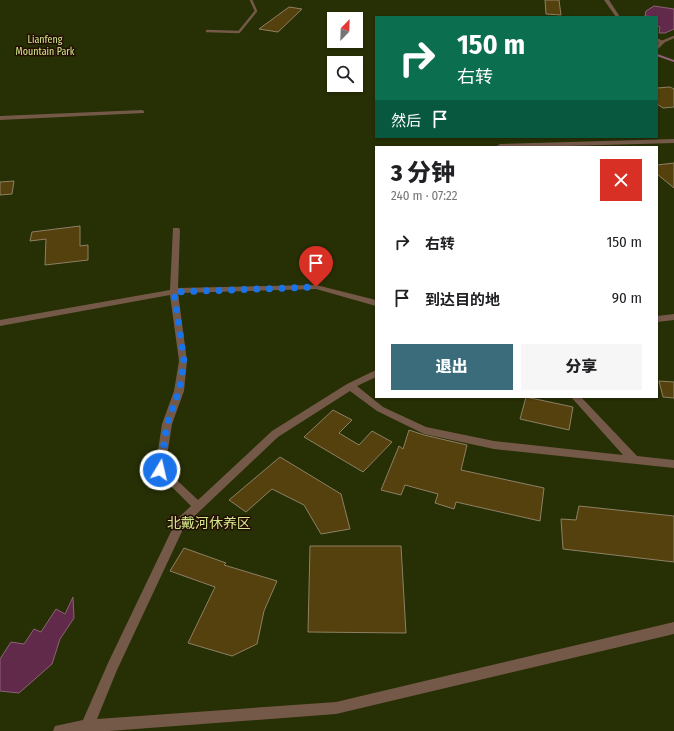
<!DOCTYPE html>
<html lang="zh">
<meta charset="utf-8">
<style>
:root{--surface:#fff;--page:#f6f6f6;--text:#202124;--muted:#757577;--accent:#3b6c7c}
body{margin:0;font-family:"Fira Sans Condensed","Noto Sans SC",sans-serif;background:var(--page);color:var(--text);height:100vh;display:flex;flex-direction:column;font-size:15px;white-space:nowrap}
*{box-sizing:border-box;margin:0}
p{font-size:13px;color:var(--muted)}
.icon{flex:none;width:22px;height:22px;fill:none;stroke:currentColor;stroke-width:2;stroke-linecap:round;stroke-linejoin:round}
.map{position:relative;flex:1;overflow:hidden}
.details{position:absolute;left:375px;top:146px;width:283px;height:252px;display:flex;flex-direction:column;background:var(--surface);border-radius:0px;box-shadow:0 1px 3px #0004}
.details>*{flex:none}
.guide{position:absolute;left:375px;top:16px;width:283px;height:122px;border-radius:0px;box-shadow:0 1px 3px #0004;background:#0b6e4f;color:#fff;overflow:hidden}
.needle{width:26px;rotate:23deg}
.buttons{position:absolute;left:327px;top:12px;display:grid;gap:8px}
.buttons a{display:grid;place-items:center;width:36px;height:36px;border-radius:0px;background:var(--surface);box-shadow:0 1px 3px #0004;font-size:20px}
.pin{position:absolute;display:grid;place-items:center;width:34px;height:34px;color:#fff;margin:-41px -17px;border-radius:50% 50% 50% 0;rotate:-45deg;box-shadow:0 0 4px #0007}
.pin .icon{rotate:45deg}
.me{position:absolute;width:44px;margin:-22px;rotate:9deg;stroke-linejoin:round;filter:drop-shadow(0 0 3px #0008)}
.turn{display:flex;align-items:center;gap:14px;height:84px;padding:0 16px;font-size:18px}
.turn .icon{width:52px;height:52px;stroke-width:2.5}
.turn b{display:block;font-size:28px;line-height:34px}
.then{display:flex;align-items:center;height:38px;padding:0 16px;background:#0003;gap:8px;font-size:15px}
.round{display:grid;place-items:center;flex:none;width:42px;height:42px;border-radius:0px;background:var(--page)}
.headline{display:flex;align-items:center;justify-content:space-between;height:68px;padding:0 16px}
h1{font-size:24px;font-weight:800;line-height:30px}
.cta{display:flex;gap:8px;margin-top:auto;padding:8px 16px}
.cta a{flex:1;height:46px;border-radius:0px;background:var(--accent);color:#fff;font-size:16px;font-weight:800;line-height:46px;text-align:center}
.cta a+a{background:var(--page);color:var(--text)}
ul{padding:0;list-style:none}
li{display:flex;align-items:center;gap:12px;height:56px;padding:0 16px}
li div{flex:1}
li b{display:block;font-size:15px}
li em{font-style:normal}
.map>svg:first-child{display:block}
.green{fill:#272f05;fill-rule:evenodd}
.water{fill:#612a4a;stroke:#8d6276}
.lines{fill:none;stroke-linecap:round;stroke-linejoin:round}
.stream{stroke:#8d6276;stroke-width:2}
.building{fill:#55410d;stroke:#8d8065}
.lane{stroke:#745949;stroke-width:2.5}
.street{fill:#745949;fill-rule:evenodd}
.route{stroke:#1a73e8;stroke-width:7;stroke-dasharray:0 12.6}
.labels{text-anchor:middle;stroke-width:3;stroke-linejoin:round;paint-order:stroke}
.far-park-label{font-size:10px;fill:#d2e88c;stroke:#240f03}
.near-park-label{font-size:14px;fill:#d2e88c;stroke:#240f03}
</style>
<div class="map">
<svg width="674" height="731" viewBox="0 0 674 731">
<rect width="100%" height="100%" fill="#2e1809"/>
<path class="green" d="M0 0H674V731H0ZM376 17H657V137H376ZM334 19H356V41H334ZM334 63H356V85H334ZM376 147H657V397H376Z"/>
<path class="water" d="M654 6 674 9V29L665 33H659L660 27 657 26V17L645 16 646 11Z
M73 597 74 618 60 639 52 664 19 693 0 691V659L11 642 24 644 34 629 41 632 56 609 65 614Z"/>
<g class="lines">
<path class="stream" d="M657 55 674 61"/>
</g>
<path class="building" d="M545 0H559L561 15 546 14Z
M289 7 302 9 278 32 259 29Z
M670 87 674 89V107L663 108 657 104V88Z
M674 163V188L657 174V165Z
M14 181 12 194 0 195V182Z
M80 226V246L88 245V260L45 265 46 239 30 241 32 232Z
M659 381 674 382V398L663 397Z
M526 397 573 407 569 430 520 419Z
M333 410 352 420 339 433 359 445 372 431 392 442 363 472 304 437Z
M409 430 424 435 467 445 461 470 544 488 540 521 456 502 454 509 435 503 438 494 405 485 401 495 381 490 399 446 403 449Z
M280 457 341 494 350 529 321 534 304 505 272 489 246 512 229 500Z
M579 506 674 516V562L563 549 561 519 576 520Z
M310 546H401L406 633 308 632Z
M184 548 226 563 224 565 277 581 264 611 257 644 232 656 188 643 215 587 170 571Z"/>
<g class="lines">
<path class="lane" d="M207 31 239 32 256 11 251 0
M662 42 674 37"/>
<path class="street" d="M604 0H609L620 17H616Z
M657 38 665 42 657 50V45L659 43 657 42Z
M142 110 144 111V113L0 120V116Z
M674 139V143L532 147 497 146 500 144Z
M173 228H179L180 230 178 288 316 285 376 300V306L316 289 178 293 187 361 184 391 172 424 165 469 198 500 272 431 347 384 376 370V377L357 386 383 407 426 427 494 441 623 455 571 397H581L637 456 674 460V468L494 449 424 434 377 411 350 391 278 437 185 525 117 670 97 719 336 702 674 622V634L336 714 109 731H53L55 726 83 720 108 663 177 519 191 506 155 470 162 424 174 391 179 361 170 295 0 326V320L170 290Z
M674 314V320L657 322V316Z"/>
</g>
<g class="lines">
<path class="route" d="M160 470 167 424 179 391 184 361 174 292 316 287"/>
</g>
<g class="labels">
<g class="far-park-label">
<text x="45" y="43">Lianfeng<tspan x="45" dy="12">Mountain Park</tspan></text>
</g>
<g class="near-park-label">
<text x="209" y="528">北戴河休养区</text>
</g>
</g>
</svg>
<div class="buttons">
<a><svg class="needle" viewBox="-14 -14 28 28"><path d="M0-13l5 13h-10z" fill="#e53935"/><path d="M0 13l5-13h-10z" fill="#757577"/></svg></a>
<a><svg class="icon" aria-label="search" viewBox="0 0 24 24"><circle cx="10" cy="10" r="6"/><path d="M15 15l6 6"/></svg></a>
</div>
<div class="pin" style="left:316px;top:287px;background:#d93025"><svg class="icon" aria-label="arrive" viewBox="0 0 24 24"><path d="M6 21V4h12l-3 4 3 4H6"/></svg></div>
<svg class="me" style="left:160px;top:470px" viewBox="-20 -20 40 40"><circle r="17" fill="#1a73e8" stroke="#fff" stroke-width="3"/><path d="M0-11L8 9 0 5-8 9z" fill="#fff"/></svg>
<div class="guide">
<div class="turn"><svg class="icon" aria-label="right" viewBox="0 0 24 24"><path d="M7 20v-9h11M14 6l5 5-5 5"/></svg><div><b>150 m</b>右转</div></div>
<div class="then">然后<svg class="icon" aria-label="arrive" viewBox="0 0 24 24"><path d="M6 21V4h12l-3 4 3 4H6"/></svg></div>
</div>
<section class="details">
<div class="headline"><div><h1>3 分钟</h1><p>240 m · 07:22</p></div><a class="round" style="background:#d93025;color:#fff"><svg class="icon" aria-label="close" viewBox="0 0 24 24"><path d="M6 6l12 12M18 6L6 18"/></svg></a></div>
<ul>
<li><svg class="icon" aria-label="right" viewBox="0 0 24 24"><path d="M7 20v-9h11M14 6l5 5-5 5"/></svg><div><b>右转</b></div><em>150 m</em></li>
<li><svg class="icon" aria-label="arrive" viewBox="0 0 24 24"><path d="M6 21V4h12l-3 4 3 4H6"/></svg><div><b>到达目的地</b></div><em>90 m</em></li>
</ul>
<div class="cta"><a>退出</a><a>分享</a></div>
</section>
</div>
